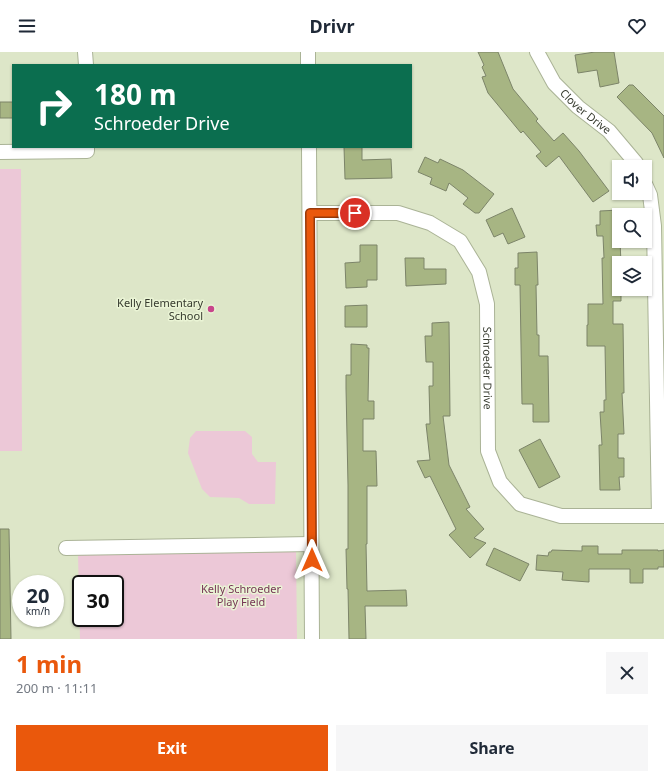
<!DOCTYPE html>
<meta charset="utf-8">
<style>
:root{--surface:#fff;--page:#f6f6f7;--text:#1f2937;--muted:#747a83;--accent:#ea580c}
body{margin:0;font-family:"Noto Sans",sans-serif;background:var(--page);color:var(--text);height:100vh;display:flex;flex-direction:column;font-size:15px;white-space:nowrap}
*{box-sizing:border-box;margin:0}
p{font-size:13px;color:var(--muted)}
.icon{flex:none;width:22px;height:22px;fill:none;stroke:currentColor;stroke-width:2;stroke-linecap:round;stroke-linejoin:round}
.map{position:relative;height:587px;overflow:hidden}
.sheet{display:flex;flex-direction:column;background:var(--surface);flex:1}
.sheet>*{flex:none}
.hud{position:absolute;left:12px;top:12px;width:400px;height:84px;border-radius:0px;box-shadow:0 1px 3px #0004;background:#0b6e4f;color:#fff;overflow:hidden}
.buttons{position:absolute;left:612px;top:108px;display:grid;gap:8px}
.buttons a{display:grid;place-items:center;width:40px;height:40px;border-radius:0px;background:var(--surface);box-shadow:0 1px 3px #0004;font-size:20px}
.speed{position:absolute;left:12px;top:523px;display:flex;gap:8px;font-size:20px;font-weight:700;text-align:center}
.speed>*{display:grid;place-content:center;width:52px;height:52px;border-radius:50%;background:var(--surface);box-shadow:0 1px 3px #0004;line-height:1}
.speed small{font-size:10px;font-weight:400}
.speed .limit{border:2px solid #111;border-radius:6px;background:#fff;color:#111}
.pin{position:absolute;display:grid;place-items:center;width:34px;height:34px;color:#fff;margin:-17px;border:2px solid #fff;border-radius:50%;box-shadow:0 1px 4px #0007}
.me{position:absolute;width:44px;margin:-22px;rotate:0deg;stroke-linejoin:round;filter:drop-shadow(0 0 3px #0008)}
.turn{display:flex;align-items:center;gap:14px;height:84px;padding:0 16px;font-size:18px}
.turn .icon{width:52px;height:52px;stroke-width:2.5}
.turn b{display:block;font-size:28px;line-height:34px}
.round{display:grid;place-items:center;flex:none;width:42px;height:42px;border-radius:0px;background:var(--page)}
.overview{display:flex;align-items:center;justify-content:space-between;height:68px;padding:0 16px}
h1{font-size:24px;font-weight:700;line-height:30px;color:var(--accent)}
.button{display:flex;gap:8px;margin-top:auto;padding:8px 16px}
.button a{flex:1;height:46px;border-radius:0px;background:var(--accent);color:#fff;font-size:16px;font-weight:700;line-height:46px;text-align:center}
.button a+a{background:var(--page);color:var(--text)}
header{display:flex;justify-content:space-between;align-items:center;height:52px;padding:0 16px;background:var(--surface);font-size:18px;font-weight:700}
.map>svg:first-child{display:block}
.green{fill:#ecc8d7;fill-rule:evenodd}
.building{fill:#a7b583;stroke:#7c8469}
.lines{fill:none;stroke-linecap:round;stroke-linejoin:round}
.minor-casing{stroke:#aab396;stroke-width:16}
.minor{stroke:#fff;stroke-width:14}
.route-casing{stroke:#983908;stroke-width:10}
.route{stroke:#ea580c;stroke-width:7}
.poi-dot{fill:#c8458b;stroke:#eaf4d5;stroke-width:1.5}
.labels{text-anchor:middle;stroke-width:3;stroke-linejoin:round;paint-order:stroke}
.street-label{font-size:11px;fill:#363a2e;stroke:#eaf4d5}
.poi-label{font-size:11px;fill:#363a2e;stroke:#eaf4d5;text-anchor:end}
.park-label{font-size:11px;fill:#763455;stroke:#eaf4d5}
</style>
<header><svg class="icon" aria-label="menu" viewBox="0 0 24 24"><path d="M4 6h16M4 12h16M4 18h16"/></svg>Drivr<svg class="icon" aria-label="heart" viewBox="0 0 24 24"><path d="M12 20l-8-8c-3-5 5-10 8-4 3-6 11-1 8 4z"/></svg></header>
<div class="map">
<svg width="664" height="587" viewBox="0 0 664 587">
<rect width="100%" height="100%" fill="#dde6c8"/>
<path class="green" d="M0 117H21L22 399H0Z
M196 379H245L252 385V402L258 410H276L275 452H249L239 446 210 445 202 437 188 401 190 386Z
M296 499 297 587H80L78 502ZM81 532H115V566H81Z"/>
<path class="building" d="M478 0H498L513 37 538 67 536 69 554 89 563 81 579 99 609 139 593 150 559 104 546 115 536 104 541 100 523 79 521 81 488 41 482 25 486 24 482 15 484 13Z
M595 0H614L619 31 600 35 597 18 578 21 575 3Z
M629 33H633L664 64V106L652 81 617 45Z
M0 50H13V66H0Z
M344 95H362V108L391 107 392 126 345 127Z
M425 105 438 111 440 107 463 118 494 142 479 161H475L463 152 468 146 449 131 446 139 430 132 432 126 418 120Z
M512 156 525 185 508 192 503 181 494 185 486 168Z
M619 158V189H620L621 211H619V237H621V249H613V272H623L624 341H622L624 382H618V406H624V425H619L620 438H600L599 393H602L600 360H604V348H606L605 294H587V273H588V252H603L602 206H604L603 184H597L596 173H600V159Z
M360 193H377V228H367V235L346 236 345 211 360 210Z
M537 200 538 233H536L537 283H539V304H548L549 370H533V352H522L520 233H515V216H518V201Z
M405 206H424V217H446V232L406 234Z
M367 253V275H345V254Z
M449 270 450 364H443L449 413 470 455 466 457 484 477 474 486 486 491 470 506 449 483 456 477 430 424 425 426 417 409 430 408 426 372H430L429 334H433V310H426L425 284H432V271Z
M351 292 367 293V296H369L368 349H374V367H363V399H376L377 434H367V492H366L367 539 406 538 407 554H365L366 587H349L348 537H347L346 497H348V433L346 336V323H351Z
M540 387 560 425 539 436 519 398Z
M0 477H9L11 587H0Z
M582 494H598V502H622V498H658V499L664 498V515H658V517H643V531H630V517H589V530L562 528 563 520 536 518 537 503 548 504 549 500H551L552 498 582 499Z
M494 496 529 512 520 529 486 513Z"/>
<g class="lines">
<defs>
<g id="minor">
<path d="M85 0 86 13"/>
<path d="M308 0V13"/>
<path id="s1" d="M537 0 554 31 578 55 609 79 636 111 638 115"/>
<path d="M309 95 312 587"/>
<path d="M0 100 87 99V95"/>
<path d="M645 132 650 143 654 174 659 464"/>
<path id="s2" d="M310 161H398L430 171 460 189 479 220 487 252 488 399 500 430 520 452 561 464H664"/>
<path d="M66 496 311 492"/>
</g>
</defs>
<use href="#minor" class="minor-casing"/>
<use href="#minor" class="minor"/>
</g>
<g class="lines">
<defs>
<path id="route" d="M312 508 310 161H355"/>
</defs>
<use href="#route" class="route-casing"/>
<use href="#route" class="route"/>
</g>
<circle class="poi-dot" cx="211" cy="257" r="4"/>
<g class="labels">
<g class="street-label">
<text dy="4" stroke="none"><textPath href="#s1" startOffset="78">Clover Drive</textPath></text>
<text dy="4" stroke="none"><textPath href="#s2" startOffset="290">Schroeder Drive</textPath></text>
</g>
<g class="poi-label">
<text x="203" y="255">Kelly Elementary<tspan x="203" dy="13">School</tspan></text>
</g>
<g class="park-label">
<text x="241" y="541">Kelly Schroeder<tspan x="241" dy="13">Play Field</tspan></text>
</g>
</g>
</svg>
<div class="buttons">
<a><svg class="icon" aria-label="sound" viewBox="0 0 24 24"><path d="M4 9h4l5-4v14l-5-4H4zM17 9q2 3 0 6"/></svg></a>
<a><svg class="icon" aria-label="search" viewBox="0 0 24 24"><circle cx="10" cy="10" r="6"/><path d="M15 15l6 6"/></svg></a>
<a><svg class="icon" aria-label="layers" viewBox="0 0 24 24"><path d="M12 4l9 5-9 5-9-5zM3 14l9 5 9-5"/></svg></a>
</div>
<div class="speed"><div>20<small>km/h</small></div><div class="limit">30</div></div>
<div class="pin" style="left:355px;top:161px;background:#d93025"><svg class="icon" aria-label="arrive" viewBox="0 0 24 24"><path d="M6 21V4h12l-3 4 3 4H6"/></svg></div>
<svg class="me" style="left:312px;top:508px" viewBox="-20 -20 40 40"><path d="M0-17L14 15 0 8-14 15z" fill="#ea580c" stroke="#fff" stroke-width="4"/></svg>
<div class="hud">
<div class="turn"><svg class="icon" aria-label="right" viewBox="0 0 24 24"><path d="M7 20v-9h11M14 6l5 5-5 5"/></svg><div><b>180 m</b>Schroeder Drive</div></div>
</div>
</div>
<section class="sheet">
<div class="overview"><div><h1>1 min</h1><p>200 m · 11:11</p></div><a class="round"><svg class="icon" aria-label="close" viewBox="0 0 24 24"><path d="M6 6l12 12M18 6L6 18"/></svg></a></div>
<div class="button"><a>Exit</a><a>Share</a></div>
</section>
